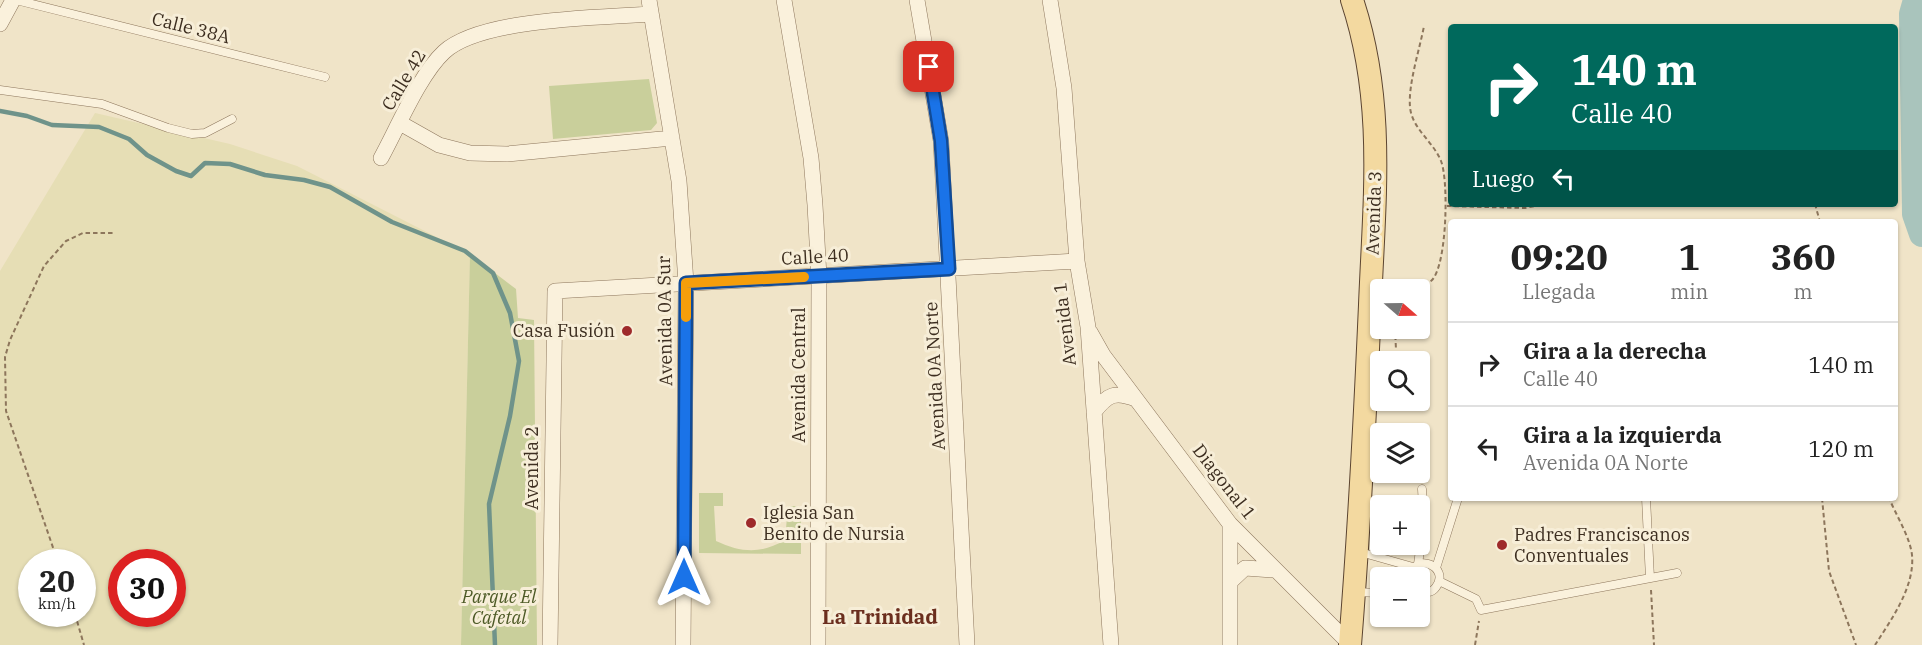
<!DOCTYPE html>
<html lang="es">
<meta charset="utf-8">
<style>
:root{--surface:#fff;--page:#f2f2f2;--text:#222;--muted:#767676;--line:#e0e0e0}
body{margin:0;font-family:"IBM Plex Serif",serif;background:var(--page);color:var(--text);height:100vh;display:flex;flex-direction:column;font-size:22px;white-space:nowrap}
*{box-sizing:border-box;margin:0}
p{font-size:20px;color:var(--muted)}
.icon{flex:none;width:33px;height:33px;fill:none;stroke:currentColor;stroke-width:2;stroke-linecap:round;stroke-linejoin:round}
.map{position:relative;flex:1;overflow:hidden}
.panel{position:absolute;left:1448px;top:219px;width:450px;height:282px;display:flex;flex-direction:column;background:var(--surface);border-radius:6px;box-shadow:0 2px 4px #0004}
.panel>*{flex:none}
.top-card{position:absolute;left:1448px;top:24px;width:450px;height:183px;border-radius:6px;box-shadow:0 2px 4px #0004;background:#00695c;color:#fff;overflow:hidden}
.needle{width:39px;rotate:110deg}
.tools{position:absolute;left:1370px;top:279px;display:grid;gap:12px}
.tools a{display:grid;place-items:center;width:60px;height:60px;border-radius:6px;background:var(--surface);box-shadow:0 2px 4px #0004;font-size:30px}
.speed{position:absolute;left:18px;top:549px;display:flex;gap:12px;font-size:30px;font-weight:700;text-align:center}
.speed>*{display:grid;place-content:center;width:78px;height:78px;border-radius:50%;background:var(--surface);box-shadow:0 2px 4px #0004;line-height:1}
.speed small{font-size:15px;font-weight:400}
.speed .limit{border:9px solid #d22;background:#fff;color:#111}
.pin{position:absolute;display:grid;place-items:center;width:51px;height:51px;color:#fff;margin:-26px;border-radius:12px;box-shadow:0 3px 9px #0006}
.me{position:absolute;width:66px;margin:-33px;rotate:0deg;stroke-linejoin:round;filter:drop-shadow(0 0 4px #0008)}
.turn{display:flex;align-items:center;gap:21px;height:126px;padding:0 24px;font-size:27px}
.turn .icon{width:78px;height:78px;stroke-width:2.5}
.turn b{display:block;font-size:42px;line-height:51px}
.then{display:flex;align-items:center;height:57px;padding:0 24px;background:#0003;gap:12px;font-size:22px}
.eta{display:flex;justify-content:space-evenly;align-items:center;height:102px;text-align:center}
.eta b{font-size:36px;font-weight:700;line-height:42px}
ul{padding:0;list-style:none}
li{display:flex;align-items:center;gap:18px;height:84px;padding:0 24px;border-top:2px solid var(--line)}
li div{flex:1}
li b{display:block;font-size:22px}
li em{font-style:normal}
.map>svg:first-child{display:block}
.farmland{fill:#e6deb5;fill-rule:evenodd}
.green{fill:#c9cf9b}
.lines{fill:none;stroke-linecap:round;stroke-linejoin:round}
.stream{stroke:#6f938a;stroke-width:4.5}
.river{stroke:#a9c4bc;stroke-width:26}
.lane-casing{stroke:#8d765c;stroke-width:9}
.street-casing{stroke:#8d765c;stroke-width:16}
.primary-casing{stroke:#5b4430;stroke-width:24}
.path{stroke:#8d765c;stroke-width:2;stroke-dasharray:4.5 3;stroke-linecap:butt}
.lane{stroke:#faf1dc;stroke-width:8}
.street{stroke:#faf1dc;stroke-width:15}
.primary{stroke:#f3d9a0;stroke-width:22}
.route-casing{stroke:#114b97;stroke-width:15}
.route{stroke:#1a73e8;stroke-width:10}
.slow{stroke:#f59e0b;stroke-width:10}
.poi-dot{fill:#9e2a2b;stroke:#f7eed8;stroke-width:2}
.labels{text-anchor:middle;stroke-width:6;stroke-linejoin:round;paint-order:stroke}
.street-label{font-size:18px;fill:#3d2e20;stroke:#f7eed8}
.poi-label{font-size:18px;fill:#3d2e20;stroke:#f7eed8;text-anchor:start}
.park-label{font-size:18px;font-style:italic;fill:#4d5a26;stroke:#f7eed8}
.neighbourhood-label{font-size:20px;font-weight:bold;fill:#6b2e1e;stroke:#f7eed8}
</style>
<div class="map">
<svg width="1922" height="645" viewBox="0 0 1922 645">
<rect width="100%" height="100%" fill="#f0e4c8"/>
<path class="farmland" d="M95 113 230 144 297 166 470 254 461 645H0V271ZM32 562H82V614H32ZM122 562H172V614H122Z"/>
<path class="green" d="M649 79 657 123 651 130 553 139 549 86Z
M470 254 516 289 518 318 534 320 537 645H461Z
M699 493H723V506H714L716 541C742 553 761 554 785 540L788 506H801V554L699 553Z"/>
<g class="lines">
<path class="stream" d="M0 111 27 116 52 125 99 127 129 139 147 155 176 171 191 176 205 163 230 164 265 175 304 180 330 187 392 222 465 251 493 273 510 313 519 361 510 416 489 504 495 645"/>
<path class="river" d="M1916 0 1912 14 1915 214 1922 234"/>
<defs>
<path id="lane" d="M16 0 325 77
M0 90 102 104 168 128 192 134 205 133 232 119
M1646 498 1650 578
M1360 552 1413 567
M1418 564 1424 523 1422 489
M1436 568 1458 498
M1409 578C1414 550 1451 567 1436 587 1432 593 1426 593 1419 592
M1439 581 1476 599 1481 610 1677 573
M1355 592 1380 593"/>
<path id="street" d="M649 0 679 181 686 283 683 645
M784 0 811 158 815 205 819 277 818 645
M917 0 941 141 967 645
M1050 0 1064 88 1077 261 1088 327 1111 645
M0 24 13 0
M400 123 439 145 470 153 507 154 672 138
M381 158C397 129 420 74 444 52 481 18 599 18 651 14
M1090 332 1103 355 1230 524 1350 644
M1094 412C1108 394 1115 391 1136 399
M1230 582 1245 568 1274 570
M550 645 555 291 1077 261
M1230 645V524"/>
<path id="primary" d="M1350 645C1359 532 1365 419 1370 305 1374 201 1386 102 1352 0"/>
</defs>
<use href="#lane" class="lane-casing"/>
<use href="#street" class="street-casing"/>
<use href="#primary" class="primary-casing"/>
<path class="path" d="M1815 204 1820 222
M1447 206 1525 208 1544 204
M1410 290C1417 287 1427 286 1431 281 1447 268 1449 181 1441 161 1433 141 1412 129 1410 107 1408 84 1420 48 1424 26
M1395 328 1396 350
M1822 498 1829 571 1856 645
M58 562 6 411 5 357 10 340 44 266 66 241 83 233H115
M1651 590 1654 645
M75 614 84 645
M1475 645 1479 621
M1875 645C1891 620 1915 587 1912 555 1910 537 1896 515 1889 498"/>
<use href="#lane" class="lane"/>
<use href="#street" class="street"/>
<use href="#primary" class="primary"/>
</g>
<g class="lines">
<defs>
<path id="route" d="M684 577 686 283 949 269 941 141 929 67"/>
</defs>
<use href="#route" class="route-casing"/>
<use href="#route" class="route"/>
<path class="slow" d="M686 317V283L804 277"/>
</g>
<g class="poi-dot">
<circle cx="627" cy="331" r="6"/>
<circle cx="751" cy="523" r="6"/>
<circle cx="1502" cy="545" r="6"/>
</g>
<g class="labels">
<g class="street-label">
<text transform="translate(191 28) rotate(14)" y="6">Calle 38A</text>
<text transform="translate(404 80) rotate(-59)" y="6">Calle 42</text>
<text transform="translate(1374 213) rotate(-88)" y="6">Avenida 3</text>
<text transform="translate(815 257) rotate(-3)" y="6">Calle 40</text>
<text transform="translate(665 321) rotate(-91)" y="6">Avenida 0A Sur</text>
<text transform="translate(1065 324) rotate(-97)" y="6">Avenida 1</text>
<text transform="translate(799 375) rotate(-90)" y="6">Avenida Central</text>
<text transform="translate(935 376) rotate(-93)" y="6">Avenida 0A Norte</text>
<text transform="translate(532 468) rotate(-90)" y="6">Avenida 2</text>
<text transform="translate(1224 482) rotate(52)" y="6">Diagonal 1</text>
</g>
<g class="poi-label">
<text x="615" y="337" text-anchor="end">Casa Fusión</text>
<text x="763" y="519">Iglesia San<tspan x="763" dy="21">Benito de Nursia</tspan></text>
<text x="1514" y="541">Padres Franciscanos<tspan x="1514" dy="21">Conventuales</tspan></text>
</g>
<g class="park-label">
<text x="499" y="603">Parque El<tspan x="499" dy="21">Cafetal</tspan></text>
</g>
<g class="neighbourhood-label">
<text x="880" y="624">La Trinidad</text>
</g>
</g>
</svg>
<div class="tools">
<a><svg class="needle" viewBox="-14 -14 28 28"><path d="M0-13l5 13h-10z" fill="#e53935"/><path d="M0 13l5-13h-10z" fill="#767676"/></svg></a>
<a><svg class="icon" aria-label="search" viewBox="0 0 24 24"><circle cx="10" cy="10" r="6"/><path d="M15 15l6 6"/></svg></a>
<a><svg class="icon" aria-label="layers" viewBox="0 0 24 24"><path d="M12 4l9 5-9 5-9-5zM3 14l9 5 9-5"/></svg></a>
<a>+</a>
<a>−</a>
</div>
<div class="speed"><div>20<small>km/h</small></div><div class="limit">30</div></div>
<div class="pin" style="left:929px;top:67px;background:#d93025"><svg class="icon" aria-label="arrive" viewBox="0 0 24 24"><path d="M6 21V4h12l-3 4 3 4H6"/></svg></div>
<svg class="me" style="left:684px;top:577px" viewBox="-20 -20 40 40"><path d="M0-17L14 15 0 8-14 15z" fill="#1a73e8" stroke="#fff" stroke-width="4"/></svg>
<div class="top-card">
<div class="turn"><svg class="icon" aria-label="right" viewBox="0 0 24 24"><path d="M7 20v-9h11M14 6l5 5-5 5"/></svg><div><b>140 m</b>Calle 40</div></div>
<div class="then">Luego<svg class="icon" aria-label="left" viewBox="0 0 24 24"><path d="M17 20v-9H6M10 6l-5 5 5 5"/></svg></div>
</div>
<section class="panel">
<div class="eta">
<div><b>09:20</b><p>Llegada</p></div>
<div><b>1</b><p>min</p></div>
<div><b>360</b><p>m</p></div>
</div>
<ul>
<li><svg class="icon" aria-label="right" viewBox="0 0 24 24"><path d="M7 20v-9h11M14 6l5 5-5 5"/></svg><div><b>Gira a la derecha</b><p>Calle 40</p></div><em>140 m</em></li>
<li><svg class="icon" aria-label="left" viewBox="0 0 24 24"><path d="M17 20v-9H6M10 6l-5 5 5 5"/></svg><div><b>Gira a la izquierda</b><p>Avenida 0A Norte</p></div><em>120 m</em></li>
</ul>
</section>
</div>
